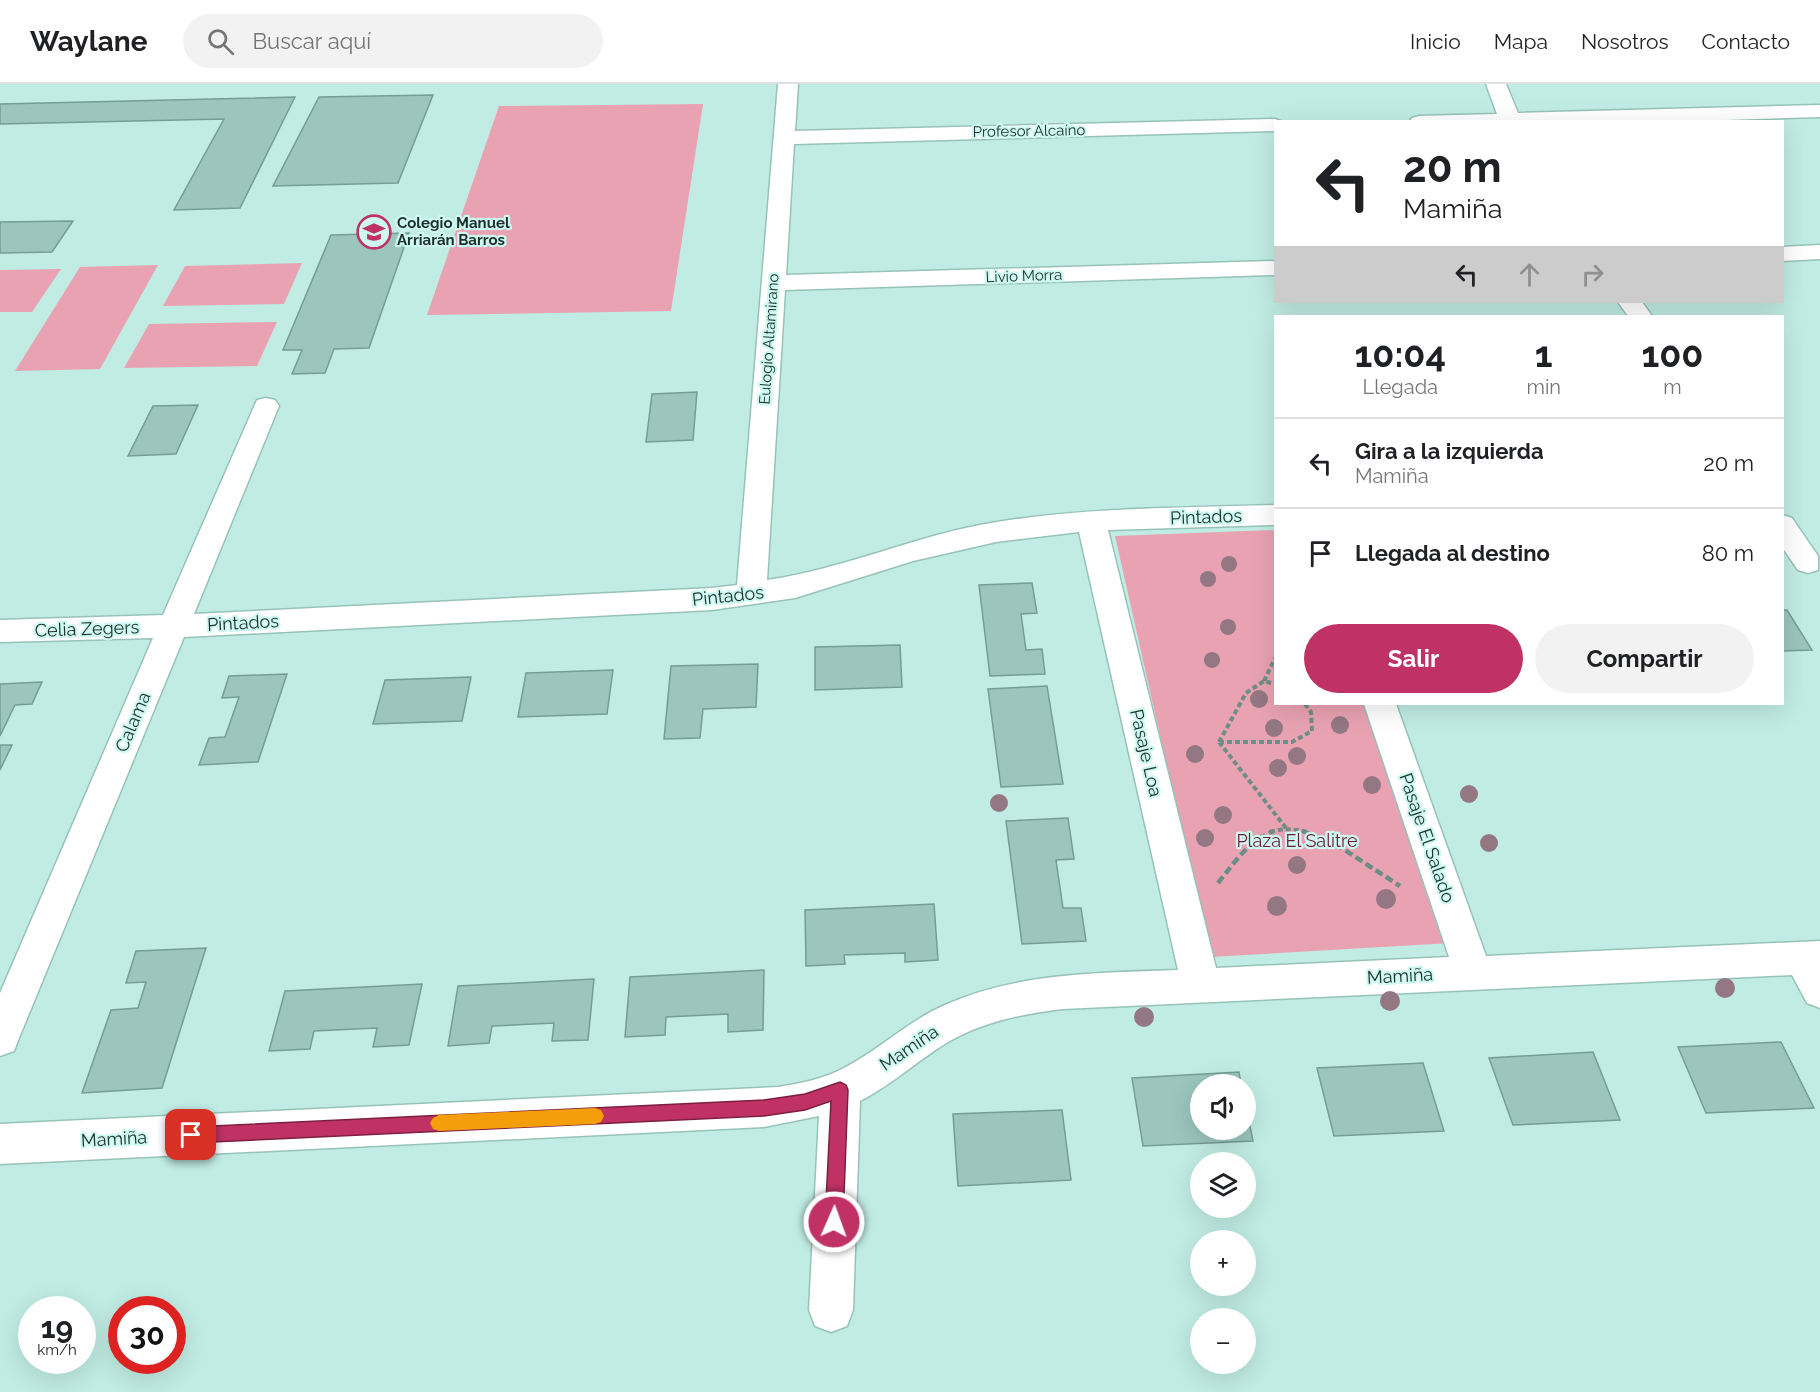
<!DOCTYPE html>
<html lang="es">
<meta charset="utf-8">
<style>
:root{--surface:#fff;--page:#f2f2f2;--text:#202124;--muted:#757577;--line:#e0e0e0;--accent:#bf3263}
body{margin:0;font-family:Raleway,sans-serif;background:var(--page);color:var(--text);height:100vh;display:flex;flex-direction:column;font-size:22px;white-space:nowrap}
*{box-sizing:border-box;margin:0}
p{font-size:20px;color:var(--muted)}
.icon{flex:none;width:33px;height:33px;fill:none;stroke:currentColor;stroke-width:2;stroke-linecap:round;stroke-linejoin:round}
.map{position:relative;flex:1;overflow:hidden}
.details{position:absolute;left:1274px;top:231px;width:510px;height:390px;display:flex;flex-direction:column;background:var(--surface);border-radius:0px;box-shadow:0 6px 24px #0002}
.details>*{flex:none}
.banner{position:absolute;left:1274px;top:36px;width:510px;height:183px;border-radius:0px;box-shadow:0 6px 24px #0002;background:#fff;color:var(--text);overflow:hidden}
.buttons{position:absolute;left:1190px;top:990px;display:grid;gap:12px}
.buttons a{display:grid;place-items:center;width:66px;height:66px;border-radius:50%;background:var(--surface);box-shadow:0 6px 24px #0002;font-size:30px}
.speed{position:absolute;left:18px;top:1212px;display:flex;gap:12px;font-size:30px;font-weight:700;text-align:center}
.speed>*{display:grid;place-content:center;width:78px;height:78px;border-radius:50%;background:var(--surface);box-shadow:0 6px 24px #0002;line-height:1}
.speed small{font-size:15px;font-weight:400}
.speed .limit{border:9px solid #d22;background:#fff;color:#111}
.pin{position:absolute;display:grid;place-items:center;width:51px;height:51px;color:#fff;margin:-26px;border-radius:12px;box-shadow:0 3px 9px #0006}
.me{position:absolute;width:66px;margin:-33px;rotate:2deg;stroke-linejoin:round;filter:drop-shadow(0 0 4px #0008)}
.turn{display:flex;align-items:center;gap:21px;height:126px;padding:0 30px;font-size:27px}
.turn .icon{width:78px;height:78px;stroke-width:2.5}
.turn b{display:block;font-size:42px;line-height:51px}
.lanes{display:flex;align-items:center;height:57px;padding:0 30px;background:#0003;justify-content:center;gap:30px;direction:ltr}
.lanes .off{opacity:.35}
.eta{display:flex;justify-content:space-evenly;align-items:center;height:102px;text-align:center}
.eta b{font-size:36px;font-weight:700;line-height:42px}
.action{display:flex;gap:12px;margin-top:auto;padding:12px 30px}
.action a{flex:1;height:69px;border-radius:36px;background:var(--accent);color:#fff;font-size:24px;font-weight:700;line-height:69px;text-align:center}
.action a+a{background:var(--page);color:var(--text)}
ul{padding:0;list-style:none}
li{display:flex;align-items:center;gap:18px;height:90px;padding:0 30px;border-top:2px solid var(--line)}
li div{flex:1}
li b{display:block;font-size:22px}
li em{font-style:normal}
header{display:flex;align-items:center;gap:36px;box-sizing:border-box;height:84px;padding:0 30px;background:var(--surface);border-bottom:2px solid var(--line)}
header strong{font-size:28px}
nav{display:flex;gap:33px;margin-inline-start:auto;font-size:21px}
.search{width:420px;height:54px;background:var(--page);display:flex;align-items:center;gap:15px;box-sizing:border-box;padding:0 21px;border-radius:33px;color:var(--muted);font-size:22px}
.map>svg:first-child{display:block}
.green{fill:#e9a2b2}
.building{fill:#9bc5bd;stroke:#749d95;stroke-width:1.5}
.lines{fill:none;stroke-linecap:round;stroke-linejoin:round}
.minor-casing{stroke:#97c2b9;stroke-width:3}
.path-far1{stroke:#6e8d87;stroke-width:4;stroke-dasharray:5 3;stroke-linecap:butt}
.path{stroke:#6e8d87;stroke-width:4.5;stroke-dasharray:8 4;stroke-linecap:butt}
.minor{fill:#fff;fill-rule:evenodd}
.tree{fill:#937884}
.route{fill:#bf3263;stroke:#7c2040;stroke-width:1.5}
.slow{fill:#f59e0b}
.labels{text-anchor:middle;stroke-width:4.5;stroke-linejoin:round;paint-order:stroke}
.far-street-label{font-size:15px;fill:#1e2f2c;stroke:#cdf9f0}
.far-poi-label{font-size:15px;font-weight:bold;fill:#1e2f2c;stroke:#cdf9f0;text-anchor:start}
.street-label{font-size:18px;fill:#1e2f2c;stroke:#cdf9f0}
.park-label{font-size:18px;fill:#6e1a36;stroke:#cdf9f0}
</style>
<header>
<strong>Waylane</strong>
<div class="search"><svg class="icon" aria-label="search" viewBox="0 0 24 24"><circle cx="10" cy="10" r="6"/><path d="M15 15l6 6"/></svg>Buscar aquí</div>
<nav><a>Inicio</a><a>Mapa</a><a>Nosotros</a><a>Contacto</a></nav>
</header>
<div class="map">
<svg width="1820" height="1308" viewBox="0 0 1820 1308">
<rect width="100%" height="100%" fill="#c0ece3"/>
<path class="green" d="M703 20 671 227 427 231 499 22Z
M302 179 284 220 163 222 185 182Z
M158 181 100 285 15 287 80 183Z
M61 185 32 228H0V186Z
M277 238 257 282 124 284 149 240Z
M1275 446V620H1365L1451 859 1210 873 1115 452Z"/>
<path class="building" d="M433 11 398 99 273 102 319 13Z
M295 13 240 124 174 126 224 35 0 40V20Z
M73 137 52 168 0 169V138Z
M409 149 369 264 334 265 325 289 292 290 302 266H283L331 151Z
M697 308 693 356 646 358 652 310Z
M198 321 176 370 128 372 153 322Z
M1032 499 1037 529 1021 530 1026 566 1042 565 1045 590 990 592 979 501Z
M1782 526H1787L1812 566 1782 567Z
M900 561 902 603 815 606V563Z
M758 580 756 623 703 625 700 654 664 655 671 582Z
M613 586 607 630 518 633 526 589Z
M287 590 258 678 199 681 209 654 225 653 239 613 222 614 229 592Z
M471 593 462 637 373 640 385 596Z
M42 598 32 620 15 621 0 652V600Z
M1047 602 1063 700 1001 703 988 605Z
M0 661H12L0 686Z
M1068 734 1074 775 1056 776 1063 824H1081L1086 857 1022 860 1006 737Z
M934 820 938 876 905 878V869L844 871 845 880 806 882 805 826Z
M206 864 162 1004 82 1009 111 926 138 924 146 898 126 899 136 867Z
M764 886 763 946 728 948V930L666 933 665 951 625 953 630 893Z
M594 895 588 956 552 957 554 939 492 942 489 959 448 962 458 902Z
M422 900 409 961 373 963 377 944 314 947 310 965 269 967 285 907Z
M1781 958 1814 1024 1706 1029 1678 963Z
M1593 968 1620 1036 1513 1041 1489 974Z
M1423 979 1444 1047 1334 1052 1317 984Z
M1239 988 1241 1000H1200V1046H1245V1018L1253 1057 1143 1062 1132 994Z
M1062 1026 1071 1096 958 1102 953 1030Z"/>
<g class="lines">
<defs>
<path id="minor" d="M778 0H798L795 47 1275 35 1283 38H1275V47L794 60 786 191 1275 177V191L785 206 767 496C845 485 919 450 997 438 1089 423 1182 424 1275 421V441L1108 446 1216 884 1449 873 1364 620H1396L1486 872 1820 857V924L1807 919 1792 891 1063 925C1023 930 984 937 948 958 918 976 892 1001 860 1017L853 1226 847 1242 831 1248 815 1242 809 1226 819 1032 764 1043 0 1080V1040L778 1003C801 999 824 995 844 984 879 966 908 937 945 921 1019 888 1099 889 1178 886L1079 448 996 458 913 477 795 514 712 526 184 553 19 954 14 967 0 972V909L153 554 0 558V536L163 531 257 316 266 314 275 316 279 322 194 530 712 504 737 501Z
M1486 0H1506L1518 29 1820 21V33L1663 38H1409L1412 34 1419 32 1497 30Z
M1820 161V175L1782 177V163Z
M1618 218H1642L1652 232H1628Z
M1782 431 1792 434 1818 472V486L1808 489 1798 486 1782 463Z"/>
</defs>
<use href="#minor" class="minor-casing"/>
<path class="path-far1" d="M1264 597 1275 574
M1219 658H1292L1312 647 1311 628 1305 620
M1219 658 1286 744
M1219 658 1246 609 1264 597 1275 600
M1270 748C1283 744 1295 745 1308 748"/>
<path class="path" d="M1302 747 1334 759 1400 802
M1218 799C1235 778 1248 757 1274 747"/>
<use href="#minor" class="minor"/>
</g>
<g class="tree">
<circle cx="1229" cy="480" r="8"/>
<circle cx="1208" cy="495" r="8"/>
<circle cx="1228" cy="543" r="8"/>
<circle cx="1212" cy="576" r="8"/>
<circle cx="1259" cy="615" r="9"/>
<circle cx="1340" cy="641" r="9"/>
<circle cx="1274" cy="644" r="9"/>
<circle cx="1195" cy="670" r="9"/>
<circle cx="1297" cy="672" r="9"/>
<circle cx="1278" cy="684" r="9"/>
<circle cx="1372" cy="701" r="9"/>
<circle cx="1469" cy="710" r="9"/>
<circle cx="999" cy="719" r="9"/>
<circle cx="1223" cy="731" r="9"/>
<circle cx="1205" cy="754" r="9"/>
<circle cx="1489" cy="759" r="9"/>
<circle cx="1297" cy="781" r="9"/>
<circle cx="1386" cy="815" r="10"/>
<circle cx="1277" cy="822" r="10"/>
<circle cx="1725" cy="904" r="10"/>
<circle cx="1390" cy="917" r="10"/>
<circle cx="1144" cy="933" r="10"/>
</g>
<path class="route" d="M840 998 846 1001 848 1006 843 1138 841 1144 834 1147 828 1144 825 1138 831 1017 805 1026 764 1032 191 1059 185 1057 183 1051 185 1045 191 1043 764 1016 805 1010Z"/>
<path class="slow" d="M595 1024 601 1026 604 1032 601 1038 595 1040 439 1047 433 1045 430 1039 433 1034 439 1031Z"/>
<defs>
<symbol id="school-ring" viewBox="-11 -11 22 22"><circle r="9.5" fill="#cdf9f0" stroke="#bf3263" stroke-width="1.5"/><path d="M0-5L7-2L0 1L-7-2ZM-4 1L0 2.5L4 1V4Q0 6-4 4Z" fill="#bf3263"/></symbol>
</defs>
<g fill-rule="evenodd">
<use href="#school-ring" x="355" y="129" width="38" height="38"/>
</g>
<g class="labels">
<g class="far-street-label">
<text transform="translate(1029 47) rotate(-1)" y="5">Profesor Alcaíno</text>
<text transform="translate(1024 192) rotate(-2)" y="5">Livio Morra</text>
<text transform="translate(769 255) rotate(-86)" y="5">Eulogio Altamirano</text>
</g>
<g class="far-poi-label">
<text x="397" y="144">Colegio Manuel<tspan x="397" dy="17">Arriarán Barros</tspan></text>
</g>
<g class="street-label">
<text transform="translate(1206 433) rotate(-2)" y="6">Pintados</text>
<text transform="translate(728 512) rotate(-6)" y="6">Pintados</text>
<text transform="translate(243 539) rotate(-3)" y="6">Pintados</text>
<text transform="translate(87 545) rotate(-2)" y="6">Celia Zegers</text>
<text transform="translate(133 638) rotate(-67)" y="6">Calama</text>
<text transform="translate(1146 669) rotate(77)" y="6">Pasaje Loa</text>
<text transform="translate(1427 754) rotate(71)" y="6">Pasaje El Salado</text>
<text transform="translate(1400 892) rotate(-3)" y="6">Mamiña</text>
<text transform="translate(909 964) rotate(-34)" y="6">Mamiña</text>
<text transform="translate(114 1055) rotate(-3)" y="6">Mamiña</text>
</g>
<g class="park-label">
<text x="1297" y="763">Plaza El Salitre</text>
</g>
</g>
</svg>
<div class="buttons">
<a><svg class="icon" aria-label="sound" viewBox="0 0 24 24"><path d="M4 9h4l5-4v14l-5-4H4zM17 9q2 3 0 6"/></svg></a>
<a><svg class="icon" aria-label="layers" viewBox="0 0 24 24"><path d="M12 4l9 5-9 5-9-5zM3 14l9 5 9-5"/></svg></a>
<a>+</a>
<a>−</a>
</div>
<div class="speed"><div>19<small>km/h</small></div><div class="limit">30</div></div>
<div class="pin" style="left:191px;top:1051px;background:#d93025"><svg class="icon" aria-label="arrive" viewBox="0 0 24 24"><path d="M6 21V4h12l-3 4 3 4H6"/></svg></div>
<svg class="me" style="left:834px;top:1138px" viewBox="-20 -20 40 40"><circle r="17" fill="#bf3263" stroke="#fff" stroke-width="3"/><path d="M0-11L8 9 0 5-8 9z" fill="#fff"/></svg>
<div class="banner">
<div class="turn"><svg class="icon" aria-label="left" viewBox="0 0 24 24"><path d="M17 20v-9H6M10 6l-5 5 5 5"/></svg><div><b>20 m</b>Mamiña</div></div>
<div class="lanes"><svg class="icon" aria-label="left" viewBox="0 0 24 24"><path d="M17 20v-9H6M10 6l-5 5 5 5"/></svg><svg class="icon off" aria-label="ahead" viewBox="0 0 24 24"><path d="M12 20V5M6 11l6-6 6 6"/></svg><svg class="icon off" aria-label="right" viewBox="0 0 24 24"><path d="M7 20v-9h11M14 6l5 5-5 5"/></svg></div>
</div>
<section class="details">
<div class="eta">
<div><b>10:04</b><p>Llegada</p></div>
<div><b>1</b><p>min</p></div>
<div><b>100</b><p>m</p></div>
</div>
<ul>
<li><svg class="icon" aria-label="left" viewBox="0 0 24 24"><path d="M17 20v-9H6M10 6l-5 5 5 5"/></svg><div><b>Gira a la izquierda</b><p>Mamiña</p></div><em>20 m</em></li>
<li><svg class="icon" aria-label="arrive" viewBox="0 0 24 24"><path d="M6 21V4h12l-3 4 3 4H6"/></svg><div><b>Llegada al destino</b></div><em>80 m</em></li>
</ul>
<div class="action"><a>Salir</a><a>Compartir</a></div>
</section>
</div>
